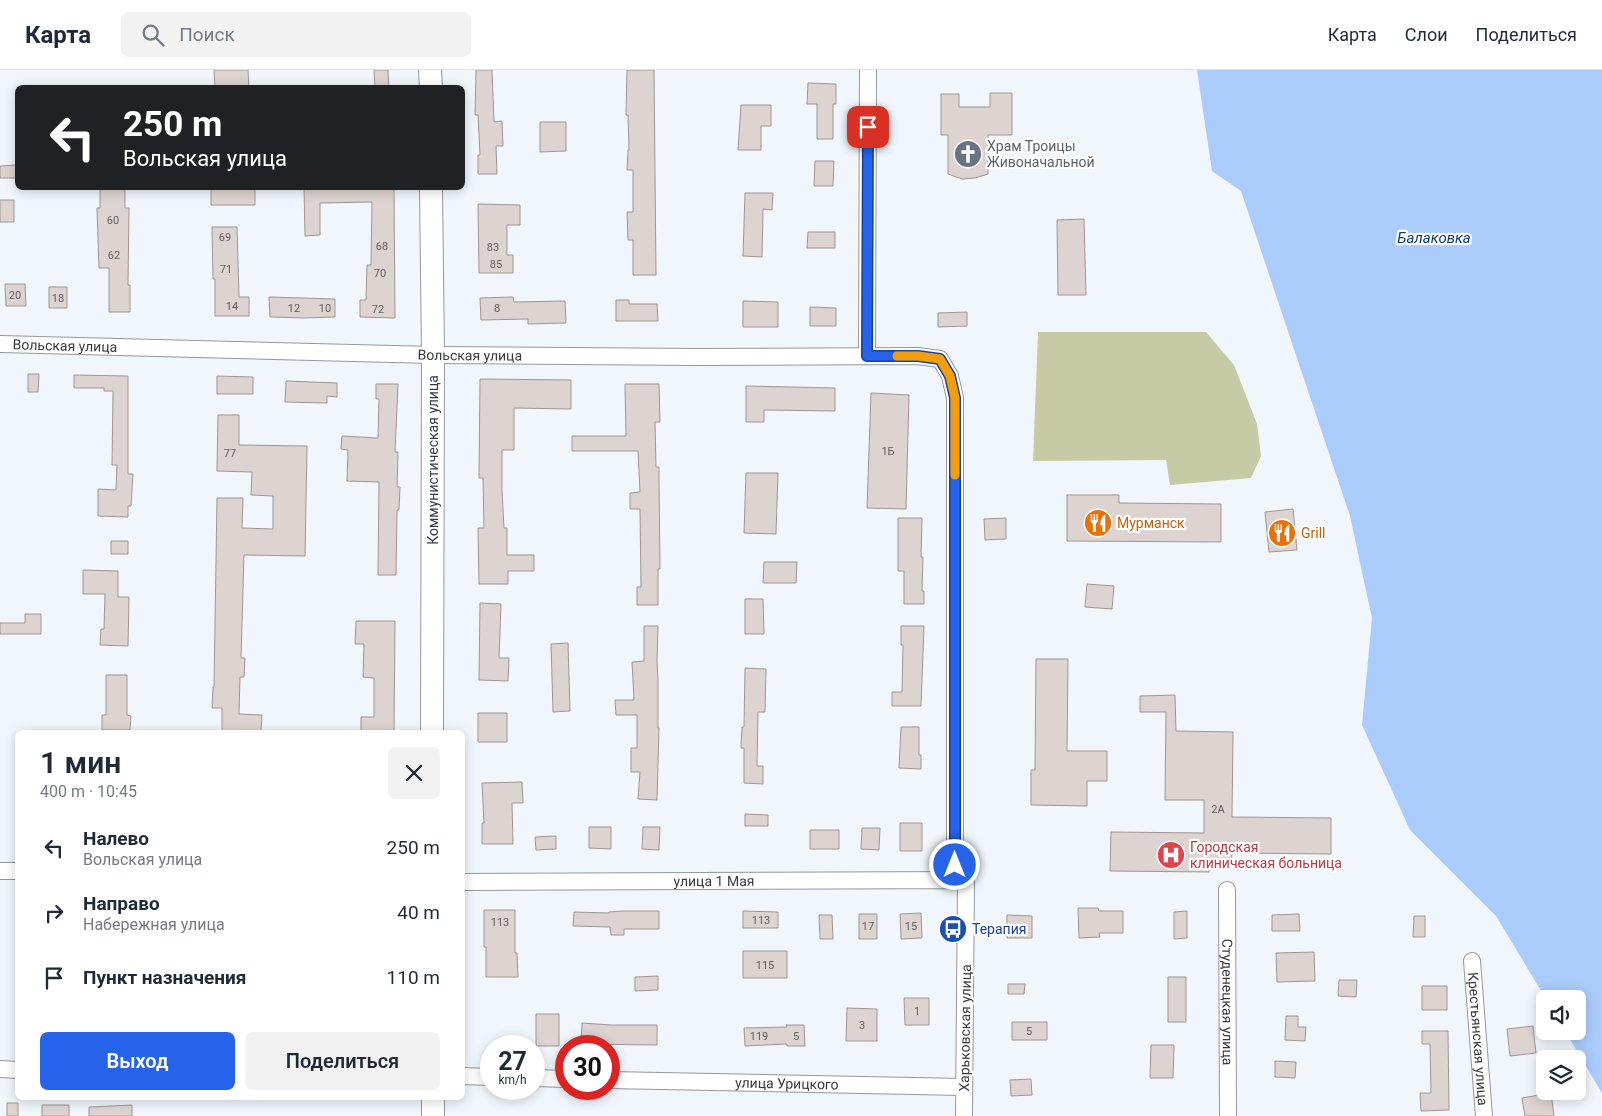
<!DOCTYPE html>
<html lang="ru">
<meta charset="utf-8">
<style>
:root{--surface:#fff;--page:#f2f2f3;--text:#1f2937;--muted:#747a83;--line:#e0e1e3;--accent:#2563eb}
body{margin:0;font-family:Roboto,sans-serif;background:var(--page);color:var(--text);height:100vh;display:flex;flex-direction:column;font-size:19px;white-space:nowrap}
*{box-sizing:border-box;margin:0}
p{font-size:16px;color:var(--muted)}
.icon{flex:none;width:28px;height:28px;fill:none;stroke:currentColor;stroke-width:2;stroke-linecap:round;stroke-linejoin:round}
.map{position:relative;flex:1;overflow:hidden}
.side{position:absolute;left:15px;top:660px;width:450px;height:370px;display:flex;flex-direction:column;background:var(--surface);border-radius:8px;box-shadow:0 2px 12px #0003}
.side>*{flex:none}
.hud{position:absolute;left:15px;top:15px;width:450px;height:105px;border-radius:8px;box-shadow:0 2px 12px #0003;background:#202124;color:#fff;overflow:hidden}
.buttons{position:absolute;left:1536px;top:920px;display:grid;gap:10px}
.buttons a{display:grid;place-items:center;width:50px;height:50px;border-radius:8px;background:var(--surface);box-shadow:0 2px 12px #0003;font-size:25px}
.speed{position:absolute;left:480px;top:965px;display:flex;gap:10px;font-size:25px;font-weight:700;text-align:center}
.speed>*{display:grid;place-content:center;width:65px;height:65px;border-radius:50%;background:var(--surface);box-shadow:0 2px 12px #0003;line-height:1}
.speed small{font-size:12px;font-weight:400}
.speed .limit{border:8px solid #d22;background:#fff;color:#111}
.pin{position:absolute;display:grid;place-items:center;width:42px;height:42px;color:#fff;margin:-21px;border-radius:10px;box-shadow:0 2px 8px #0006}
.me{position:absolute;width:55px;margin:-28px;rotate:0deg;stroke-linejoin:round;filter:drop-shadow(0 0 4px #0008)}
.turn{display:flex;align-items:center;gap:18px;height:105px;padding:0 25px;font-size:22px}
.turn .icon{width:65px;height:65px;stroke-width:2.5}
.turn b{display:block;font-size:35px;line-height:42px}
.round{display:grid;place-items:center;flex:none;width:52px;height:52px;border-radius:8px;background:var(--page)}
.headline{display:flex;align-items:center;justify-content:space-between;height:85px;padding:0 25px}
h1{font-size:30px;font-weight:600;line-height:38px}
.button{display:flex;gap:10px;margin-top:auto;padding:10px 25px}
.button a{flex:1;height:58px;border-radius:8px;background:var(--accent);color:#fff;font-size:20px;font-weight:600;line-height:58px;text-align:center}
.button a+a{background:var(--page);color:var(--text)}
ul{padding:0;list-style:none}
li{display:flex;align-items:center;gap:15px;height:65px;padding:0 25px}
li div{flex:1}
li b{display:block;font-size:19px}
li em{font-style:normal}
header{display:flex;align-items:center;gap:30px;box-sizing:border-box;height:70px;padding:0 25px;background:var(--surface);border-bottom:1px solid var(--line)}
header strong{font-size:24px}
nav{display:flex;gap:28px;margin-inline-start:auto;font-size:18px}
.search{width:350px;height:45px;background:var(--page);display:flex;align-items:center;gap:12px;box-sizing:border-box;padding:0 18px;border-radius:8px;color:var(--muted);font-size:19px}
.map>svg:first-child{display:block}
.green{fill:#c6cba5}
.water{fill:#abccfa}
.building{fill:#ddd4d1;stroke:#9e9693}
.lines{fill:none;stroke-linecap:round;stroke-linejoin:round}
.minor-casing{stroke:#92989e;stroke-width:18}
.secondary-casing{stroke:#92989e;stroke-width:24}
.minor{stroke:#fff;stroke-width:16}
.secondary{stroke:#fff;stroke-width:22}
.route-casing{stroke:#184099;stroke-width:12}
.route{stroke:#2563eb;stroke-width:9}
.slow{stroke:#f59e0b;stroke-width:9}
.labels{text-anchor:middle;stroke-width:4.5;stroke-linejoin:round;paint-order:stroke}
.number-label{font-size:11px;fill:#616061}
.worship-label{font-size:14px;fill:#5b616d;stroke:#fff;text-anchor:start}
.street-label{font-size:14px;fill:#383a3c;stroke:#fff}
.food-label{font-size:14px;fill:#c56008;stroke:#fff;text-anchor:start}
.health-label{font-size:14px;fill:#be3a42;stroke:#fff;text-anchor:start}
.transit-label{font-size:14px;fill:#164399;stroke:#fff;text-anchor:start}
.water-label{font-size:15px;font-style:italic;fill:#123b71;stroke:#fff}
</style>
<header>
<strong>Карта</strong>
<div class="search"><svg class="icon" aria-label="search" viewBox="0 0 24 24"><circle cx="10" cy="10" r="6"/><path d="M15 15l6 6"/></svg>Поиск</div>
<nav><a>Карта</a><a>Слои</a><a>Поделиться</a></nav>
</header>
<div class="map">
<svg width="1602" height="1046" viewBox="0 0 1602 1046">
<rect width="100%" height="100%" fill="#f0f6fc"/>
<path class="green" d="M1038 262H1206L1234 295 1257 354 1261 386 1251 408 1170 415 1166 390 1033 391Z"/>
<path class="water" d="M1197 0H1602V1023L1565 961H1578V929H1546L1496 846 1410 760 1362 655 1372 548 1350 446 1241 121 1212 101Z"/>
<path class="building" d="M214 0H248L249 18H215Z
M374 0H388L389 18H375Z
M476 0H492L494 52 502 51 503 76H496L497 104H478V85H480L478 45H475Z
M627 0H654L656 205H633V170H628L627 142H633V100H627L628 80H629L628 45H626Z
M808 13 836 14V34H833V69H817V34H807Z
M990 23H1012V65H988V104L975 108 962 109 948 104V65H941V24H959V37H990Z
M741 35H771V56H761V80H738Z
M540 52H566V81L540 82Z
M815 91H834L833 116H814Z
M18 95V108H0V96Z
M100 118H125V138H129L128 215H130V242H109V198H99L97 138H100Z
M211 118H255V135H211Z
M304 118H394L395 248 360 247V230H366L367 195H371L372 132 320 133V165L305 166Z
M745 123H773L772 140 763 139 762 187 743 186Z
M0 130H14V152H0Z
M478 134 520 135V155H507V185H513V203H479Z
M1084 149 1086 225H1058L1057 150Z
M212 157H237L239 227H249V246H215V209H213Z
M808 162H835V178H807Z
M5 214H25L26 236H6Z
M49 217H67V238H49Z
M269 227 335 229V247L303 248 270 247Z
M513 227 514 232 565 231 566 253 528 254V249L481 250 480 228Z
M616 230H629V234H657L658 251H616Z
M743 231 778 232V257H743Z
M810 237 836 238V256H810Z
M967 242V256L938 257V243Z
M28 304H39L38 322H28Z
M74 305 128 306V404H133L131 436H128V447L98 446V419L116 420 117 395H112L113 321H104V318H74Z
M217 306 253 307V324H217Z
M480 309 571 310V339L514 338V380H502V421L504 458H507V485H534V501H508V514H479L478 458H484L483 408H479Z
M286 311 337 313V327L327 326V333L285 332Z
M376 314H398L395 382H398L397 417H400L399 440H397L396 505H378L379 412 347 411 348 380 341 379 342 366 378 368 379 329H376Z
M625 314H659L660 352H655L656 397H659V411L660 499H658V535H637V517H641L640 439H630V423L640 422 638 381H572V366H626Z
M746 316 835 318V341L764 340V352H746Z
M871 323 909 325 906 439 867 438Z
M218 345H239V375L307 376 305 486 244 485 241 588H245L244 607H240L239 644 262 645 261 662H222V638H212L213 617H214L217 428H243L242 458 273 459V426L251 425 252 402 217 401Z
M746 403H778L776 464 744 463Z
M1067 425H1119V433L1221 434V472L1067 471Z
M1293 439 1297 480 1269 482 1265 442Z
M898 448H922L921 487H923L922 521H924V534H904V501H898Z
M1006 448V469L985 470 984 449Z
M111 471H128V484H111Z
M764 492H797L796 513H763Z
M83 500 118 501V527H129L128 576 100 575 101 559H104L105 524H83Z
M1087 514 1114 516 1112 539 1085 537Z
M745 529H763L764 564H745Z
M480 533 501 534 499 588H509L508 611 479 610Z
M25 544H41V564H0V553H25Z
M356 551H395L394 662H361V647H374V608L363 607 364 574H355Z
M644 556H658L657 591 658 610V658H659L657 730 638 729 640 702H631V678H637V645H616L615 630H634L632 592 644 591Z
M901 556H924L921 636H892V622H902L903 575H901Z
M568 573 570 641 553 642 551 574Z
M1036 589H1068L1067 681H1107V711H1087V736L1031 735V700H1035Z
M745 598 766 599 765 642H758L757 696H763V714L744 713V678H741L742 657H744Z
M106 605H127V645L131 646 130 660H102V645H106Z
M1175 625 1176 661 1233 662 1232 747 1331 748V784L1232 783 1231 794H1209V802L1110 801 1111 762 1204 763V730H1165L1166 642H1140V626Z
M478 643H507V672H478Z
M901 657H919V685H921V699L899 698Z
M522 712 523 733H512L513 774H482V753H484L482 713Z
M745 744 768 745V756H745Z
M900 753H922V781H900Z
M589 757H611V779L589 778Z
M643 757H660L659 780 642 779Z
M862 758H880L879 780 861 779Z
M810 760H839V779H810Z
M556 766V779L536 780 535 767Z
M1078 838H1098L1099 841H1123V863H1099L1100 867 1079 868Z
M484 840H515V883H517L518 907H486V877H484Z
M623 841H659V859H624V865H611L610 857 573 856 574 842 609 843V842Z
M743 841 778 842V858H743Z
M1187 841V868L1174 869V842Z
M921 843 922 868 901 869 900 844Z
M859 844H877V869H859Z
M1299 844 1300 861H1272V845Z
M819 845H832L833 869H820Z
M1007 845 1032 846V868H1007Z
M1414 846H1425V867H1413Z
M743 881H787V908H743Z
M1314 882 1315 911 1277 912 1276 883Z
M658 906V920L635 921V907Z
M1168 907H1186V952H1168Z
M1339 910H1357L1356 927 1338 926Z
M1008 914H1025L1024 924H1008Z
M1422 916H1447V940H1422Z
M904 928H929V955H905Z
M847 938 877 939V971H846Z
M536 944H559V976H536Z
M1286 946H1298V957H1306L1305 971 1285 970Z
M1012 952H1047V970H1012Z
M582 953 611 955H657V975L581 974Z
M786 955H804L805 976H787V974L745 976 744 958 787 957Z
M1533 956 1536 983 1510 986 1507 959Z
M1422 961H1448L1449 1040 1421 1041 1420 1023H1431L1430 974H1422Z
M1151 975H1174L1173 1008H1150Z
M1275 991 1296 992 1295 1008 1275 1007Z
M1031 1009 1032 1025 1011 1026 1010 1010Z
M1551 1023 1554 1046H1525L1522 1028Z
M7 1033H18V1046H7Z
M42 1035H69V1046H42Z
M132 1035V1046H89V1037Z"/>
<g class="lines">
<defs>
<g id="minor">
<path id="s1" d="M0 274 433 285 696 287 918 286 940 289 950 306 955 328V809"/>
<path d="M867 286 868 0"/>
<path d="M0 801H18"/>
<path id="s2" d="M462 812 966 810 964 1046"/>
<path id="s3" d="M1227 820 1228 1046"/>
<path id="s4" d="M1472 891 1484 1046"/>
<path d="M0 999 18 1000"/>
<path d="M462 1006 491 1007"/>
<path d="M534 1008 566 1009"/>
<path id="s5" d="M609 1010 964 1017"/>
</g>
<path id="secondary" d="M430 0 431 18
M431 118 433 285 432 662
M433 1028V1046"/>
</defs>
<use href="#minor" class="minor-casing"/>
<use href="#secondary" class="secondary-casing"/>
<use href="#minor" class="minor"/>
<use href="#secondary" class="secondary"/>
</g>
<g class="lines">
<defs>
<path id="route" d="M868 57 867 286H918L940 289 950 306 955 328V795"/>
</defs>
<use href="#route" class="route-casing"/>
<use href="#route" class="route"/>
<path class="slow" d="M897 286H918L940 289 950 306 955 328V405"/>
</g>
<defs>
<symbol id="church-disc" viewBox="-11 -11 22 22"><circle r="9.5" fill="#6b7280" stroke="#fff"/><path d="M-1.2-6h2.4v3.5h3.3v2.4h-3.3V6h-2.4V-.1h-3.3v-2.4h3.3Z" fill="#fff"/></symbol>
<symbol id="restaurant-disc" viewBox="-11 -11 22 22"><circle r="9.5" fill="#e8710a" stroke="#fff"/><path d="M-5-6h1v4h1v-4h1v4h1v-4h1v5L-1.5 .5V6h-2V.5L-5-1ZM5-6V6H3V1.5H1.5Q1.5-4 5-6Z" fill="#fff"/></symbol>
<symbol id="hospital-disc" viewBox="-11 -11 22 22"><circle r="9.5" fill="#e0444e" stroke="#fff"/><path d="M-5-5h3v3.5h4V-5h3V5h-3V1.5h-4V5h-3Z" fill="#fff"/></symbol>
<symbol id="bus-disc" viewBox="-11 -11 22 22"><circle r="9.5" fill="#1a4fb4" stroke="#fff"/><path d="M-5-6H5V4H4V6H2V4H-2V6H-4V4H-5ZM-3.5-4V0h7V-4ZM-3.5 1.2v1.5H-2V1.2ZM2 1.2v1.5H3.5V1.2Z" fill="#fff"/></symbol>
</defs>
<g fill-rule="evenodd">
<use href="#church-disc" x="952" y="68" width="32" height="32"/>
<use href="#restaurant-disc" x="1082" y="437" width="32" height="32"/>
<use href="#restaurant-disc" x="1266" y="447" width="32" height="32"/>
<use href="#hospital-disc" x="1155" y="769" width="32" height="32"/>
<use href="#bus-disc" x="937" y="843" width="32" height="32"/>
</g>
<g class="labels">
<g class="number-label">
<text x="113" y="154">60</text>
<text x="225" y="171">69</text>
<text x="382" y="180">68</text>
<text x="493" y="181">83</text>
<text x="114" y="189">62</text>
<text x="496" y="198">85</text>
<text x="226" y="203">71</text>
<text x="380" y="207">70</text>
<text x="15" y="229">20</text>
<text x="58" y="232">18</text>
<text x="232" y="240">14</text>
<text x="294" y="242">12</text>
<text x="325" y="242">10</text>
<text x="497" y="242">8</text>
<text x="378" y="243">72</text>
<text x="888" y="385">1Б</text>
<text x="230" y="387">77</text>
<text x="1218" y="743">2А</text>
<text x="761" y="854">113</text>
<text x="500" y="856">113</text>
<text x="868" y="860">17</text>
<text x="911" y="860">15</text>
<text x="765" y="899">115</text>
<text x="917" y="945">1</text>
<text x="862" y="959">3</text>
<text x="1029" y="965">5</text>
<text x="759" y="970">119</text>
<text x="796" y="970">5</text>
</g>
<g class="worship-label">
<text x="987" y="81">Храм Троицы<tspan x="987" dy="16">Живоначальной</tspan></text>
</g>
<g class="street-label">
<text dy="5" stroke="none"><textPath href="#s1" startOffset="65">Вольская улица</textPath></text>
<text dy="5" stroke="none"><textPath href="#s1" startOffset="470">Вольская улица</textPath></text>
<text transform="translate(433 390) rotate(-90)" y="5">Коммунистическая улица</text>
<text dy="5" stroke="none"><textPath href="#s2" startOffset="252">улица 1 Мая</textPath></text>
<text dy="5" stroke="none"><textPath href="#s3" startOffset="112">Студенецкая улица</textPath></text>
<text transform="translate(965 958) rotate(-89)" y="5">Харьковская улица</text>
<text dy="5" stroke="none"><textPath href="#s4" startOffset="78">Крестьянская улица</textPath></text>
<text dy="5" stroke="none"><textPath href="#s5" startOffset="178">улица Урицкого</textPath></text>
</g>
<g class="food-label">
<text x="1117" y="458">Мурманск</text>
<text x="1301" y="468">Grill</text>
</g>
<g class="health-label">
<text x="1190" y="782">Городская<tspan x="1190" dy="16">клиническая больница</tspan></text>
</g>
<g class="transit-label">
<text x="972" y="864">Терапия</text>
</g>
<g class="water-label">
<text x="1434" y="173">Балаковка</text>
</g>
</g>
</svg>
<div class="buttons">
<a><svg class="icon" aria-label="sound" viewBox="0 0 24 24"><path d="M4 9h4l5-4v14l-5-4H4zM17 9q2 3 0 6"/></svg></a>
<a><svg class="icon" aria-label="layers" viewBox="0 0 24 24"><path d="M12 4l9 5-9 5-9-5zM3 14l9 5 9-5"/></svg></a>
</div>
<div class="speed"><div>27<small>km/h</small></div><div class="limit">30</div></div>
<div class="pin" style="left:868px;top:57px;background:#d93025"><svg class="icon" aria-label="arrive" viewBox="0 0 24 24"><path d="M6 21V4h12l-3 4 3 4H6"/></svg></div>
<svg class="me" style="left:955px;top:795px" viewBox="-20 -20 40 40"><circle r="17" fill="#2563eb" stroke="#fff" stroke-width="3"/><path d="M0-11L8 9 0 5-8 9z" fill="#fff"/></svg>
<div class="hud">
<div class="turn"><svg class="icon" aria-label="left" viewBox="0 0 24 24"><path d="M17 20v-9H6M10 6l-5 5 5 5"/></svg><div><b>250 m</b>Вольская улица</div></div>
</div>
<section class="side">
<div class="headline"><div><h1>1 мин</h1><p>400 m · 10:45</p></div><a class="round"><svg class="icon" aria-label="close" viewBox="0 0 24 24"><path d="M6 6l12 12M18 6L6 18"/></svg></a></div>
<ul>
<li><svg class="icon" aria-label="left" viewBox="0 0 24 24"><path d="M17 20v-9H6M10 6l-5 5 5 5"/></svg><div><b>Налево</b><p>Вольская улица</p></div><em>250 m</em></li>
<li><svg class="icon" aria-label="right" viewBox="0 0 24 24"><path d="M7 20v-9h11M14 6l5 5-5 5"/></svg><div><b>Направо</b><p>Набережная улица</p></div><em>40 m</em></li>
<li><svg class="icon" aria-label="arrive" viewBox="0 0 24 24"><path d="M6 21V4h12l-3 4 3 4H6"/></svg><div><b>Пункт назначения</b></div><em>110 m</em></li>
</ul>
<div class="button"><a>Выход</a><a>Поделиться</a></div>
</section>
</div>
